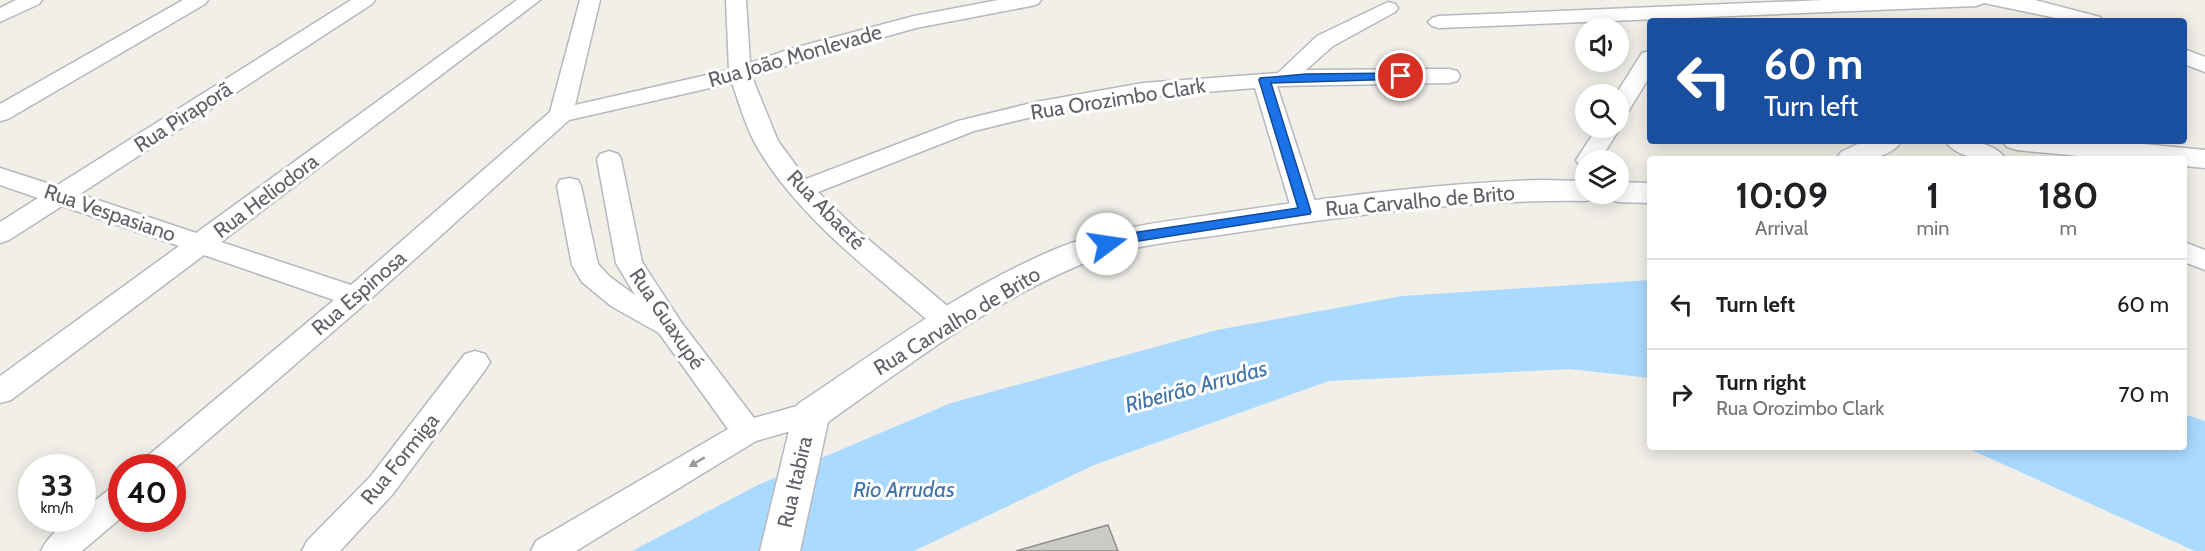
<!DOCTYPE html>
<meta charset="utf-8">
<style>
:root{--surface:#fff;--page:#f6f6f6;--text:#202124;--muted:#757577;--line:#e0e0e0}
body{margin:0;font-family:Cabin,sans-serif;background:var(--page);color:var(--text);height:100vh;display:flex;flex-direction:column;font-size:22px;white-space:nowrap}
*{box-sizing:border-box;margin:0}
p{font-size:20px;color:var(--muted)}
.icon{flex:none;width:33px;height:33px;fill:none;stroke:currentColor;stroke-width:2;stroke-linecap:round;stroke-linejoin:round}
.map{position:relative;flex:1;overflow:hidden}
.side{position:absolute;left:1647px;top:156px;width:540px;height:294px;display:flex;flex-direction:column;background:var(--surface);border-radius:6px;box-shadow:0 3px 15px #0003}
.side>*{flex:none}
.banner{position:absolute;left:1647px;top:18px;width:540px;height:126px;border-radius:6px;box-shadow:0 3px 15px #0003;background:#1a4fa0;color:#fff;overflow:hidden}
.buttons{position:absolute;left:1575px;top:18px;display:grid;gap:12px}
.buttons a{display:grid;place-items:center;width:54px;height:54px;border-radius:50%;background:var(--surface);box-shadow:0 3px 15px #0003;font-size:30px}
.speed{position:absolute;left:18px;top:454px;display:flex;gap:12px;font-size:30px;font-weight:700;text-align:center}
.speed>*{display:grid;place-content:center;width:78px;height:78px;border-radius:50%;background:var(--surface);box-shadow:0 3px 15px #0003;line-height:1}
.speed small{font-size:15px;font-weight:400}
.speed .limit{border:9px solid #d22;background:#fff;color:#111}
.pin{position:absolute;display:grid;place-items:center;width:51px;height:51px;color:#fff;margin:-26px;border:3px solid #fff;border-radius:50%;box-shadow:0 2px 6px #0007}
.me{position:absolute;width:66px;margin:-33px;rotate:76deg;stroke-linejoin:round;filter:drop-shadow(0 0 4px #0008)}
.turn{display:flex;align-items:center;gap:21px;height:126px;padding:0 18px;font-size:27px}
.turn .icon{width:78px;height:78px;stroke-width:2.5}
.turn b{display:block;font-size:42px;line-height:51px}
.eta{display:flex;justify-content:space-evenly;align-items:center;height:102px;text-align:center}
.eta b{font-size:36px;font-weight:800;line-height:42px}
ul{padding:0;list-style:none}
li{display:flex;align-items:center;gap:18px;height:90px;padding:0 18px;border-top:2px solid var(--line)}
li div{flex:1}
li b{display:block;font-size:22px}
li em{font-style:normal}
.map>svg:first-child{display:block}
.water{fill:#aadaff}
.building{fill:#cccac5;stroke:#8f8d8a;stroke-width:1.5}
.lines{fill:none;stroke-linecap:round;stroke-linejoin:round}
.street-casing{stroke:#b5b8bc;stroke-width:3}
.secondary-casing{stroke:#b6babf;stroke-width:3}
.street{fill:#fff;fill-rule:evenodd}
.secondary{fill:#fff;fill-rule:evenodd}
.oneway{fill:#979a9d}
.route{fill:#1a73e8;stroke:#114b97;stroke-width:1.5}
.labels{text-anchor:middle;stroke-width:6;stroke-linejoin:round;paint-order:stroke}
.street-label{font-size:21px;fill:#5f6368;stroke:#fff}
.water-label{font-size:22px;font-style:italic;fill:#4174aa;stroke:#fff}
</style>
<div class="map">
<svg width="2205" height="551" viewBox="0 0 2205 551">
<rect width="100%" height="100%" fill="#f1efe8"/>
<path class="water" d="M1650 280V378L1570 369 1329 381 1094 465 914 551H632L758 485 951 403 1217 330 1402 296Z
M2184 414 2205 421V551H2195L1965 447H2184Z"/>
<path class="building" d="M1108 525 1118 551H1016Z"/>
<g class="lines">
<defs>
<path id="street" d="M16 0H42L39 4 0 22V8Z
M183 0H208L205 4 8 119 0 121V104Z
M351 0H375L372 4 80 194 196 233 517 0H540L221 242 351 285 550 112 580 0H600L575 105 729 70 726 0H746L750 63 790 49 914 16 998 0H1041L1038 4 1031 6 916 28 806 59 752 77 778 141 806 179 958 121 1036 102 1143 83 1278 73 1317 36 1388 2 1395 4 1398 8 1395 12 1333 46 1306 70 1449 69 1457 71 1460 76 1457 81 1449 83 1277 86 1318 211 1314 217 1305 219 1296 217 1292 211 1255 88 1143 97 1036 116 974 131 818 192 856 229 958 315 962 322 958 329 948 332 938 329C877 276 794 215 755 143 745 125 739 102 732 83L569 120 365 304 172 471V468H139L144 459 334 300 204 255 11 400 0 403V376L179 246 62 206 9 240 0 243V222L38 198 0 185V168L56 186Z
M1824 0H2035L2100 17 2104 21H2070L1984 3 1976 6 1439 28 1432 26 1428 22 1432 18 1439 16Z
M2184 49 2205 57V72L2184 64Z
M1650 51V76L1626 115 1618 117V94H1616L1642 53Z
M1618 126 1620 128 1600 160H1586V167L1579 165 1576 160 1597 128Z
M1945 141C1965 141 1993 140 2006 159 1986 159 1958 160 1945 141Z
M609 151 618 154 621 159 642 262 681 322 754 418 811 402 822 406 826 414 822 422 756 441 576 551H531L536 541 728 429 659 333 611 306 582 282 572 265 557 186 560 180 569 178 578 180 581 186 598 264 610 277 635 295 616 263 597 159 600 154Z
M2184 242 2205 250V270L2184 262Z
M475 351 485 354 490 362 485 370 392 495 340 551H302L307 541 370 477 465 354Z
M122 484V517L82 551H41C48 536 66 519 82 519V511L111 488Z"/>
<path id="secondary" d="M1864 141H1902C1887 162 1859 159 1836 159L1841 152Z
M2002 141H2112L2205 150V168L2184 166V159H2110L2017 150 2007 147Z
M1541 180 1586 181V194H1600L1597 198 1586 201C1467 199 1351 215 1233 233 1183 241 1130 244 1082 264 990 302 909 365 828 422L800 551H760L793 414 798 404C882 348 964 287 1058 248 1113 226 1172 221 1230 212 1334 197 1436 183 1541 180Z
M1618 182 1650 183V203L1618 202 1607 199 1604 194H1618Z"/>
</defs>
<use href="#street" class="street-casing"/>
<use href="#secondary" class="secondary-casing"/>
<use href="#street" class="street"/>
<use href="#secondary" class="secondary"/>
</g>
<defs><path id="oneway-solid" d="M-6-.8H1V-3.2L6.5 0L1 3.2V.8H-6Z" transform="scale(1.5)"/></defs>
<use class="oneway" href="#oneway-solid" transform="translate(697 462) rotate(149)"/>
<path class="route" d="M1401 73 1407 76 1405 79 1271 83 1311 212 1310 214 1126 243 1107 249 1101 244 1102 241 1125 234 1298 208 1259 80 1260 78 1306 74Z"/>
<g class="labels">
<g class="street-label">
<text transform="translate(795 56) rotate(-16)" y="7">Rua João Monlevade</text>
<text transform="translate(1118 99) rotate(-9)" y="7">Rua Orozimbo Clark</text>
<text transform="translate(183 117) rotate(-33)" y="7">Rua Piraporã</text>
<text transform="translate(266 196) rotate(-37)" y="7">Rua Heliodora</text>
<text transform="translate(1420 201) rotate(-5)" y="7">Rua Carvalho de Brito</text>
<text transform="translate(826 210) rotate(46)" y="7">Rua Abaeté</text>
<text transform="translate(110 213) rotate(19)" y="7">Rua Vespasiano</text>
<text transform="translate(359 293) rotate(-41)" y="7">Rua Espinosa</text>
<text transform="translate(667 319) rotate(56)" y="7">Rua Guaxupé</text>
<text transform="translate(957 321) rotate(-31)" y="7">Rua Carvalho de Brito</text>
<text transform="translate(400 459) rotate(-51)" y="7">Rua Formiga</text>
<text transform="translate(795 482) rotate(-77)" y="7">Rua Itabira</text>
</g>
<g class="water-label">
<text transform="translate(1196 386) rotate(-15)" y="8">Ribeirão Arrudas</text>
<text x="904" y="497">Rio Arrudas</text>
</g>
</g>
</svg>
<div class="buttons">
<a><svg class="icon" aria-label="sound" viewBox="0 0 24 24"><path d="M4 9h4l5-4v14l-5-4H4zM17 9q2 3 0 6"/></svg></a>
<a><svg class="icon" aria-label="search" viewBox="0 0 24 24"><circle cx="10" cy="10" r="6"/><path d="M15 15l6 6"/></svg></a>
<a><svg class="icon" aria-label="layers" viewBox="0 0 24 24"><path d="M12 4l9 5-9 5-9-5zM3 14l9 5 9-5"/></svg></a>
</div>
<div class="speed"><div>33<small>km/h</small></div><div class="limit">40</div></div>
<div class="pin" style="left:1401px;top:76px;background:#d93025"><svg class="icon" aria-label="arrive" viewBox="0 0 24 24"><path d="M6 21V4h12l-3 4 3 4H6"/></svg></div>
<svg class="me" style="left:1107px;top:244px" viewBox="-20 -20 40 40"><circle r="19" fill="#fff"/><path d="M0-13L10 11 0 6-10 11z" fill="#1a73e8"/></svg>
<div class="banner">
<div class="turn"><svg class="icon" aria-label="left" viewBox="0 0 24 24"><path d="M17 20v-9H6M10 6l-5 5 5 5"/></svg><div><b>60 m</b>Turn left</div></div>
</div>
<section class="side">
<div class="eta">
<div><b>10:09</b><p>Arrival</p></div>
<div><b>1</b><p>min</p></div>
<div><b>180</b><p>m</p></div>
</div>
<ul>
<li><svg class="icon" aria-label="left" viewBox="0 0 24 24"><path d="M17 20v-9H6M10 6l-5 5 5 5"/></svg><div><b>Turn left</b></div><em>60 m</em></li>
<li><svg class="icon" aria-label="right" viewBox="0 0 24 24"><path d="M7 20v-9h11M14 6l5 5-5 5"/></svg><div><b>Turn right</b><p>Rua Orozimbo Clark</p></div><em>70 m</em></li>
</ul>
</section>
</div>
